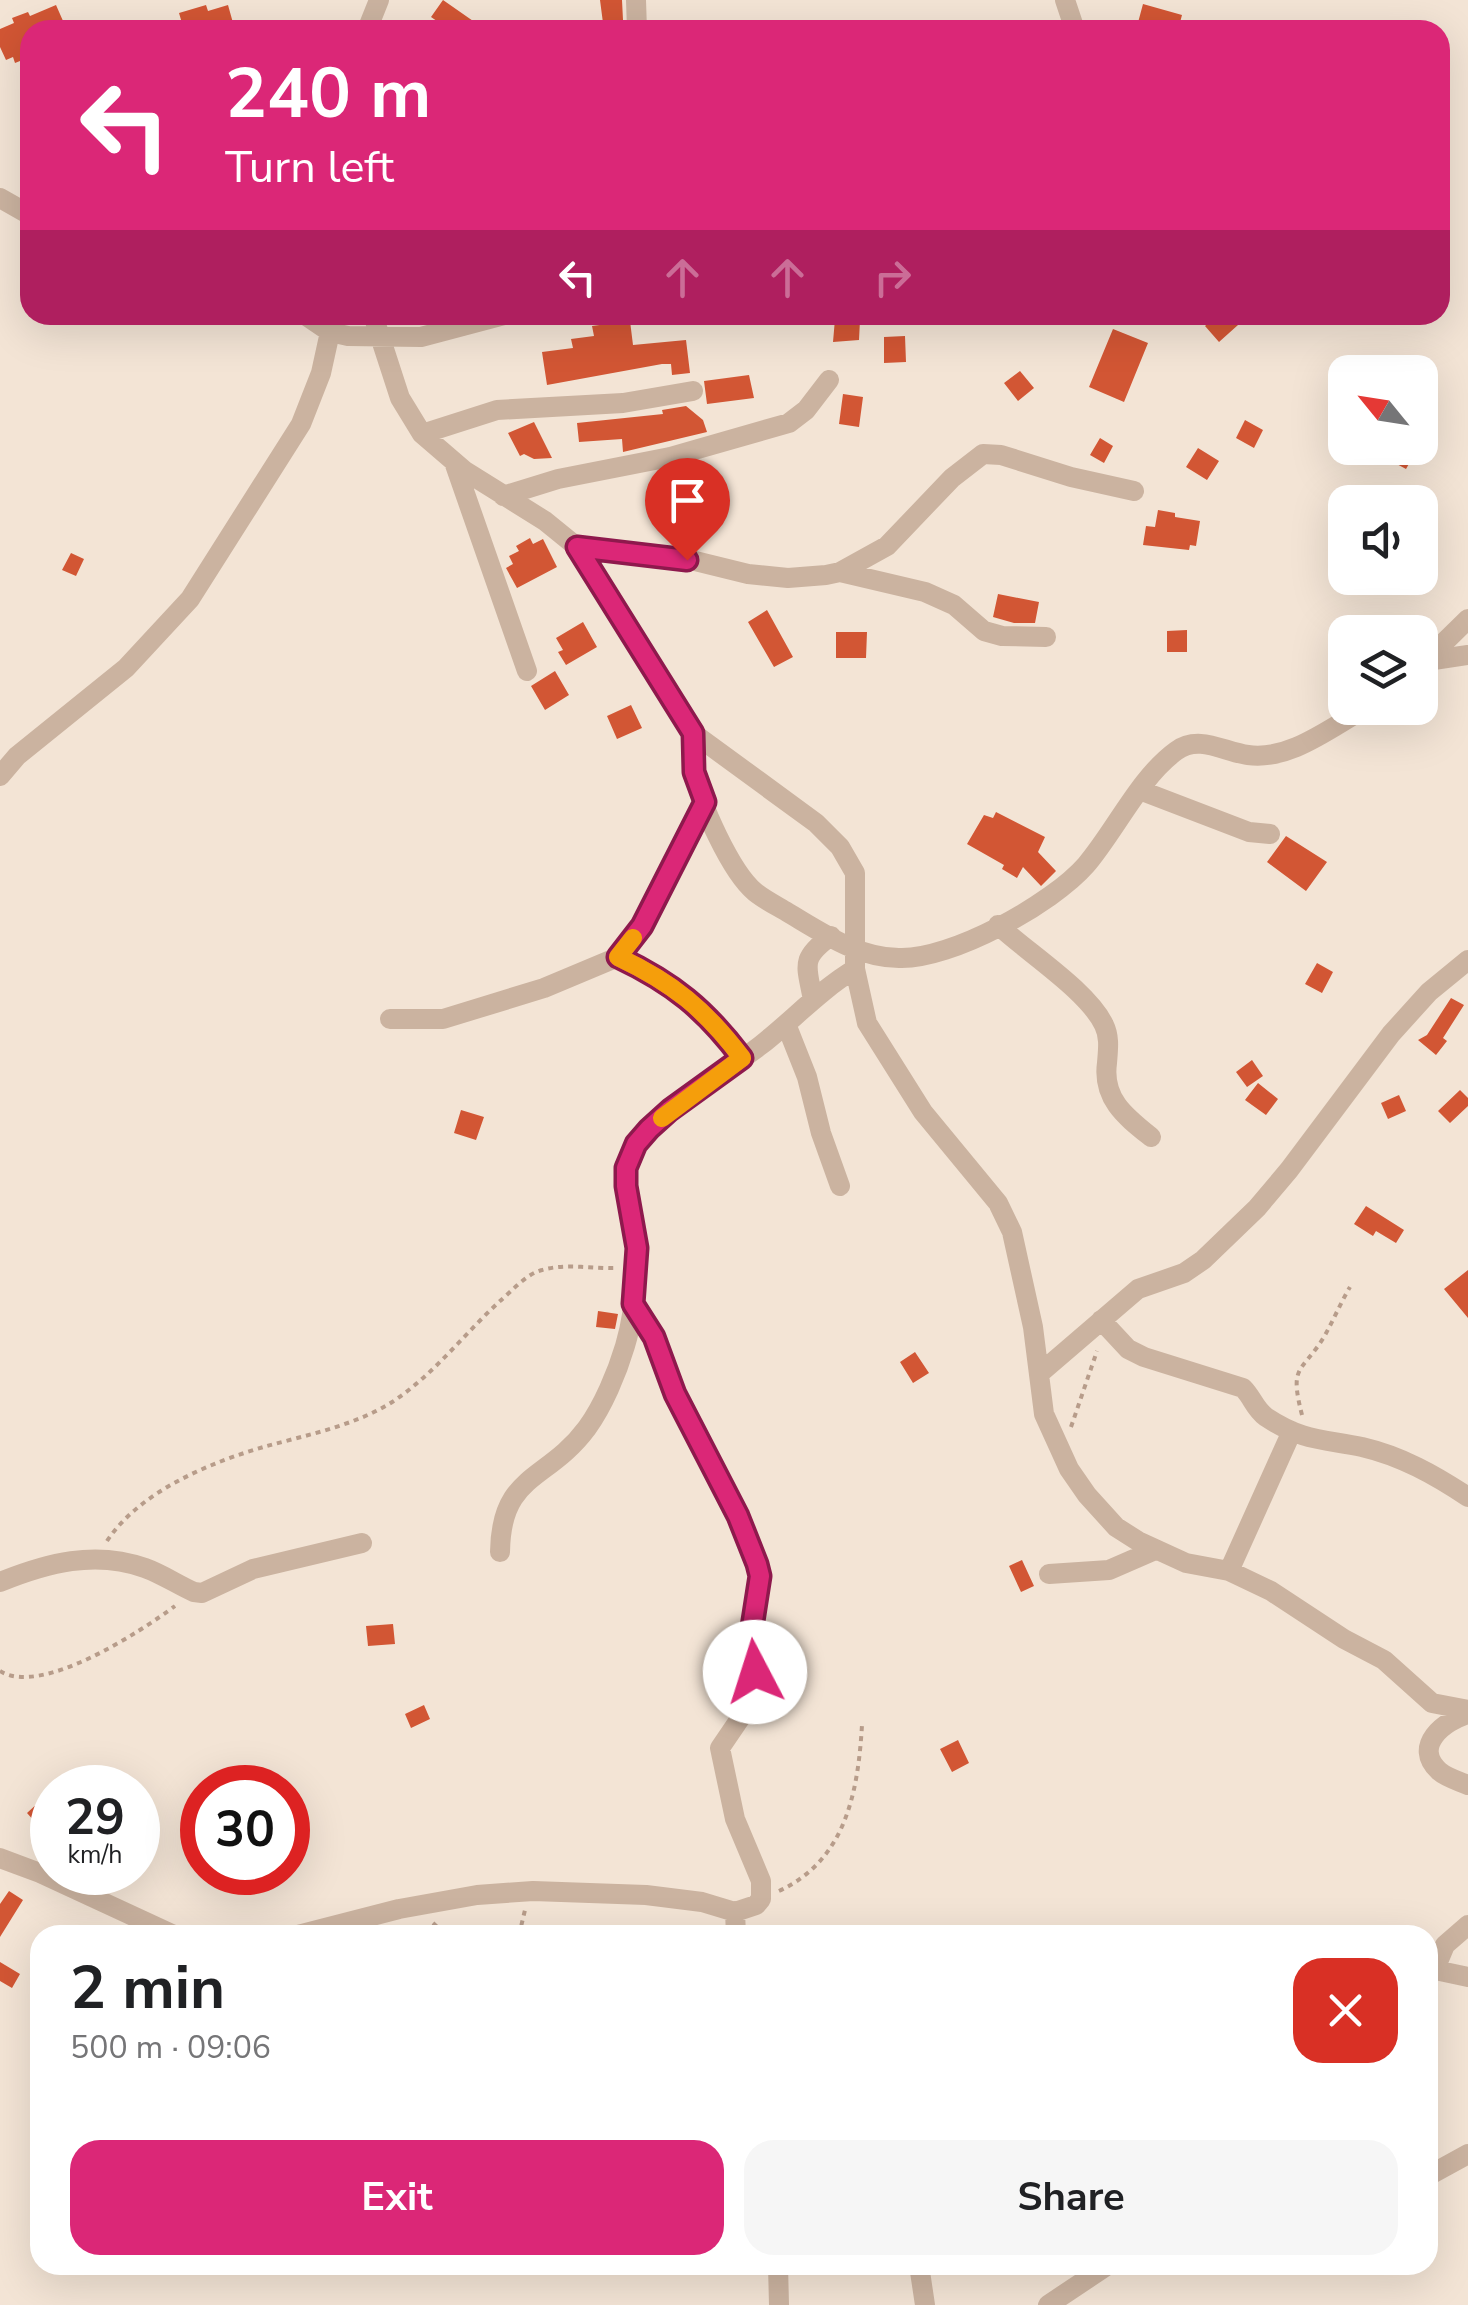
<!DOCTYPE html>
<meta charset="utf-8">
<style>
:root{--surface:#fff;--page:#f6f6f6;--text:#202124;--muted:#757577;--accent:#db2777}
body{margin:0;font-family:"Nunito Sans",sans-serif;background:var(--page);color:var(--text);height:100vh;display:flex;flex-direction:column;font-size:38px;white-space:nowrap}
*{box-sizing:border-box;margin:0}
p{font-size:32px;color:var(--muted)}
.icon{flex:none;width:55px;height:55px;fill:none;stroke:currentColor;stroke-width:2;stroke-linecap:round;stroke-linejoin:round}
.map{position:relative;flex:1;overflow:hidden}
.sheet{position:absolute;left:30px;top:1925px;width:1408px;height:350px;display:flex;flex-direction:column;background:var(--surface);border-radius:30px;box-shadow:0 10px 40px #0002}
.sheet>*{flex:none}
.guide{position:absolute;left:20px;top:20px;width:1430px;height:305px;border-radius:30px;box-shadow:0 10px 40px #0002;background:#db2777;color:#fff;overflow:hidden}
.needle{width:65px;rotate:300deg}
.buttons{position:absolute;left:1328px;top:355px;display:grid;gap:20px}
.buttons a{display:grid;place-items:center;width:110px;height:110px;border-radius:20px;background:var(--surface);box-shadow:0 10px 40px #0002;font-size:50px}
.speed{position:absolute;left:30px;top:1765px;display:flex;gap:20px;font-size:50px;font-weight:700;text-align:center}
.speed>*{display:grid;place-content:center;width:130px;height:130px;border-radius:50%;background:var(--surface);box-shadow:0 10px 40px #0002;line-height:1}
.speed small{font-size:25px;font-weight:400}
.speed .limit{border:15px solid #d22;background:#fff;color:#111}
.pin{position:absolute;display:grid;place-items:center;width:85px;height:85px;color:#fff;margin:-102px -42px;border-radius:50% 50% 50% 0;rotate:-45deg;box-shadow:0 0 10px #0007}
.pin .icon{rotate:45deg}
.me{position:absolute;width:110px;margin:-55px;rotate:355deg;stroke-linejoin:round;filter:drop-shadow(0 0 8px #0008)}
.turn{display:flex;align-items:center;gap:35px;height:210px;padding:0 40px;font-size:45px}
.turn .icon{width:130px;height:130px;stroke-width:2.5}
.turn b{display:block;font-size:70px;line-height:85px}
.lanes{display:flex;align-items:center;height:95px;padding:0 40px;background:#0003;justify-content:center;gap:50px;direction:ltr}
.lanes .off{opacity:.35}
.round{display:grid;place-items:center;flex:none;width:105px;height:105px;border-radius:30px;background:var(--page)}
.headline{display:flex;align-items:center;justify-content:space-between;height:170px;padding:0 40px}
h1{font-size:60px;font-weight:700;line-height:75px}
.button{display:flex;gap:20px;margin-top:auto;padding:20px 40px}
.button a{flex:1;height:115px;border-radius:30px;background:var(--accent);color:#fff;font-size:40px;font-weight:700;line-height:115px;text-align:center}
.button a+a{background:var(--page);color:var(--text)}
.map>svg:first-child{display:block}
.building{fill:#d25634}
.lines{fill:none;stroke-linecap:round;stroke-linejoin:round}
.path{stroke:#b79c8a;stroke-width:4;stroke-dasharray:5 5;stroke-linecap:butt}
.minor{stroke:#cbb3a0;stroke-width:20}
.route-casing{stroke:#8e194d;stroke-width:25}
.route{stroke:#db2777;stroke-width:18}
.slow{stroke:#f59e0b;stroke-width:18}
</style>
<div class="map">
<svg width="1468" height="2305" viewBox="0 0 1468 2305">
<rect width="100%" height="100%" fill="#f3e4d5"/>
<path class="building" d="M443 0 486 30H450L431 17Z
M600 0H622L623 20 603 23Z
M1143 4 1182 15 1178 30H1136Z
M56 5 67 30H30V57L15 63 13 57 6 60 0 47V29L14 23 12 18 28 12 30 16Z
M206 5 208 11 228 5 235 30H184L179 13Z
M1217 315H1228L1238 325 1219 342 1205 326Z
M835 319 860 320 859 340 833 342Z
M630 321 633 345 686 340 690 373 672 375 671 364H662L547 385 542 352 573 348 571 339 594 336 592 326Z
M1113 329 1148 343 1124 402 1089 387Z
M905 336 906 362 884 363V337Z
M1020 371 1034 388 1018 401 1004 383Z
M749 375 754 398 707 404 704 381Z
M843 394 863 397 859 427 839 424Z
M686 406 703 420 707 432 623 452 622 439 579 442 577 423 663 414 662 410Z
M1245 420 1263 430 1254 448 1236 438Z
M534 422 552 458 534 459 524 454 520 456 508 433Z
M1100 438 1113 446 1104 463 1090 455Z
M1198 448 1219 461 1207 480 1186 467Z
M1367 448H1418L1406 469Z
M688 495 710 499 705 532 664 526 666 512 661 511 663 496 687 499Z
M1158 510 1175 513V517L1200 521 1196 546 1190 545 1189 550 1143 545 1146 526 1155 527Z
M530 538 533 544 543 539 557 567 517 588 506 568 513 564 509 556 519 551 516 546Z
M71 553 84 559 76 576 62 570Z
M998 594 1039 602 1035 623H1014L993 617Z
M767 610 793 657 774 667 748 622Z
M583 622 597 647 566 665 558 652 563 650 556 638Z
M1187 630V652H1167V631Z
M836 632H867L866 658H836Z
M555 671 569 695 545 710 531 686Z
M631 705 642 728 617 739 607 716Z
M996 812 1045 837 1038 852 1056 871 1041 886 1023 867 1017 878 1002 869 1004 865 967 844 984 815 993 818Z
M1286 836 1327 862 1306 891 1267 862Z
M1317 963 1333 972 1322 993 1305 984Z
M1451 998 1464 1005 1443 1038 1447 1041 1436 1055 1418 1040 1427 1035Z
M1252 1060 1263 1076 1247 1087 1236 1072Z
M1258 1083 1278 1099 1266 1115 1245 1100Z
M1460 1090 1468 1098V1106L1450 1123 1438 1111Z
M1399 1095 1406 1111 1388 1119 1381 1103Z
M461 1110 484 1117 476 1140 454 1133Z
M1366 1206 1404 1230 1396 1243 1376 1231 1373 1236 1354 1224Z
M1468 1270V1318L1444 1289Z
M598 1311 618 1314 615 1329 596 1327Z
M915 1352 929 1373 913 1383 900 1362Z
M1022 1560 1034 1586 1021 1592 1009 1566Z
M393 1624 395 1644 368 1646 366 1626Z
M424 1705 430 1719 411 1728 405 1714Z
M958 1740 969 1763 952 1772 940 1749Z
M39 1802 52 1818V1841L27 1813Z
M9 1891 23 1900 0 1937V1904Z
M0 1962 20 1974 12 1988 0 1981Z"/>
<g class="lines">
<path class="path" d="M1302 1415C1289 1364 1301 1374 1324 1337 1333 1321 1340 1304 1350 1287
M1071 1427 1097 1351
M107 1541C140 1491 211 1462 267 1446 307 1435 352 1426 389 1404 432 1377 463 1335 500 1301 512 1291 526 1274 542 1270 566 1263 594 1269 618 1268
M0 1671C41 1697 140 1632 175 1606
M779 1891C846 1860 858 1792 862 1725
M433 1923 446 1935
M519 1935 525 1910"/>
<path class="minor" d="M636 0 637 30
M1065 0 1075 30
M367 30 379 0
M0 198 30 215
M305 315 330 332 348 336 421 337 504 315
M373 315 400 398 422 434 465 471 545 521 577 547 693 733 816 823 840 847 855 873V969L867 1023 923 1112 998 1203 1012 1232 1033 1327 1044 1414 1069 1469 1087 1495 1116 1527 1138 1541 1186 1563 1229 1571 1271 1591 1344 1639 1384 1660 1432 1703 1468 1710
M422 434 497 410 623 403 693 391
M454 462 527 671
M503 496 558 479 670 457 789 423 806 410 829 380
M577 547 687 559 748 574 788 578 826 575 840 572 887 546 952 478 983 454 1001 455 1071 477 1134 491
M840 572 925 592 954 605 984 631 1002 636 1046 637
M1427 661 1468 655
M1420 666 1468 619
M693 733C693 745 692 759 694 771 699 802 731 872 755 892 765 900 777 906 787 912 821 932 858 958 899 958 951 960 1052 904 1086 865 1115 831 1140 777 1176 751 1199 734 1224 752 1248 755 1290 761 1331 727 1366 708
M0 776 17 756 126 668 190 599 301 424 321 373 330 332 337 315
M1142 791 1249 832 1270 834
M998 925C1028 953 1088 991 1104 1025 1110 1037 1108 1050 1107 1063 1102 1099 1126 1117 1151 1137
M618 957C673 983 706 1010 743 1059
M813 1000C807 966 799 959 831 936
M390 1019H443L544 988 618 957 643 926 705 801
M786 1024 807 1077 821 1133 840 1186
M1101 1320 1128 1349 1144 1357 1243 1388C1253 1398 1254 1408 1266 1417 1302 1441 1323 1439 1362 1447 1401 1456 1435 1475 1468 1497
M1039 1374 1138 1289 1184 1273 1203 1260 1257 1208 1289 1170 1391 1034 1429 992 1468 960
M500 1552C501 1473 547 1482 587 1428 603 1406 617 1373 625 1346 634 1316 637 1279 637 1248 637 1211 615 1180 636 1144 661 1104 724 1074 761 1045 793 1020 820 990 855 969
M1229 1571 1292 1431
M1049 1574 1109 1570 1155 1550
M0 1582C47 1563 95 1550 145 1568 162 1574 178 1585 194 1592L202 1593 253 1569 362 1543
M1468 1714C1444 1721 1412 1746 1439 1771 1447 1778 1459 1781 1468 1785
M0 1858 40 1873 174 1935
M735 1912 736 1935
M1468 1925 1445 1945 1437 1964 1440 1971 1468 1977
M298 1935 399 1909 477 1895 533 1891 646 1895 702 1902 735 1912 756 1905 761 1899V1881L735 1819 720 1748 756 1695 749 1640 760 1576 757 1563 738 1516 675 1395 654 1337 633 1304
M1428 2176 1468 2154
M778 2265 779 2305
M919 2265 925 2305
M1048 2305 1108 2265"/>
</g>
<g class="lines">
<defs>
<path id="route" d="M687 560 577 547 693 733 694 772 705 802 642 926 618 957C673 983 705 1009 742 1058L670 1110 649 1129 636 1144 626 1168V1186L637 1248 633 1304 654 1337 675 1394 738 1516 757 1564 760 1576 750 1640 755 1672"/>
</defs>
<use href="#route" class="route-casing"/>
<use href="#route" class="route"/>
<path class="slow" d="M633 938 618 957C673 983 705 1009 742 1058L662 1118"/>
</g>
</svg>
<div class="buttons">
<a><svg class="needle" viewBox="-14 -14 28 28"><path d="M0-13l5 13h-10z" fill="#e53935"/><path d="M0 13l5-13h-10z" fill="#757577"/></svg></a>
<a><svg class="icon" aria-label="sound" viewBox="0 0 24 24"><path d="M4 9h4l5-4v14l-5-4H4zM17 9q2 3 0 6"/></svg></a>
<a><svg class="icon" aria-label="layers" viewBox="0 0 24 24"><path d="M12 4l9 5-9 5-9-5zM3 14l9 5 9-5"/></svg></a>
</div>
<div class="speed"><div>29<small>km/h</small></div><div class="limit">30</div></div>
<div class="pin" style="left:687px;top:560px;background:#d93025"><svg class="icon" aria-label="arrive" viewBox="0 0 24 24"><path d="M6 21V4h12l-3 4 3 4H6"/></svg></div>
<svg class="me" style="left:755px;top:1672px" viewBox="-20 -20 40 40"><circle r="19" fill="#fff"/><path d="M0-13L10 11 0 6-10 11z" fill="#db2777"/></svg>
<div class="guide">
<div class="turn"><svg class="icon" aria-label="left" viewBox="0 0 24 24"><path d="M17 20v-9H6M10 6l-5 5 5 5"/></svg><div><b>240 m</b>Turn left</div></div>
<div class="lanes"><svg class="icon" aria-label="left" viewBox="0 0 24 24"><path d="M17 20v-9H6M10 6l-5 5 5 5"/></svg><svg class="icon off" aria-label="ahead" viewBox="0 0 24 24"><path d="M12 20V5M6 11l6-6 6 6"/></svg><svg class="icon off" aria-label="ahead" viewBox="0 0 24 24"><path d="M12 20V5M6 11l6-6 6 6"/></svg><svg class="icon off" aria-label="right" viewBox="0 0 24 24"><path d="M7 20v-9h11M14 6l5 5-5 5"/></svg></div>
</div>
<section class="sheet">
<div class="headline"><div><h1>2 min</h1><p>500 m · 09:06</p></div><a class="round" style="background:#d93025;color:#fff"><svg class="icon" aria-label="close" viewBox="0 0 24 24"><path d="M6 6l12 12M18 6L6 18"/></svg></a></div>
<div class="button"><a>Exit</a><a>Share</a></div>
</section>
</div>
